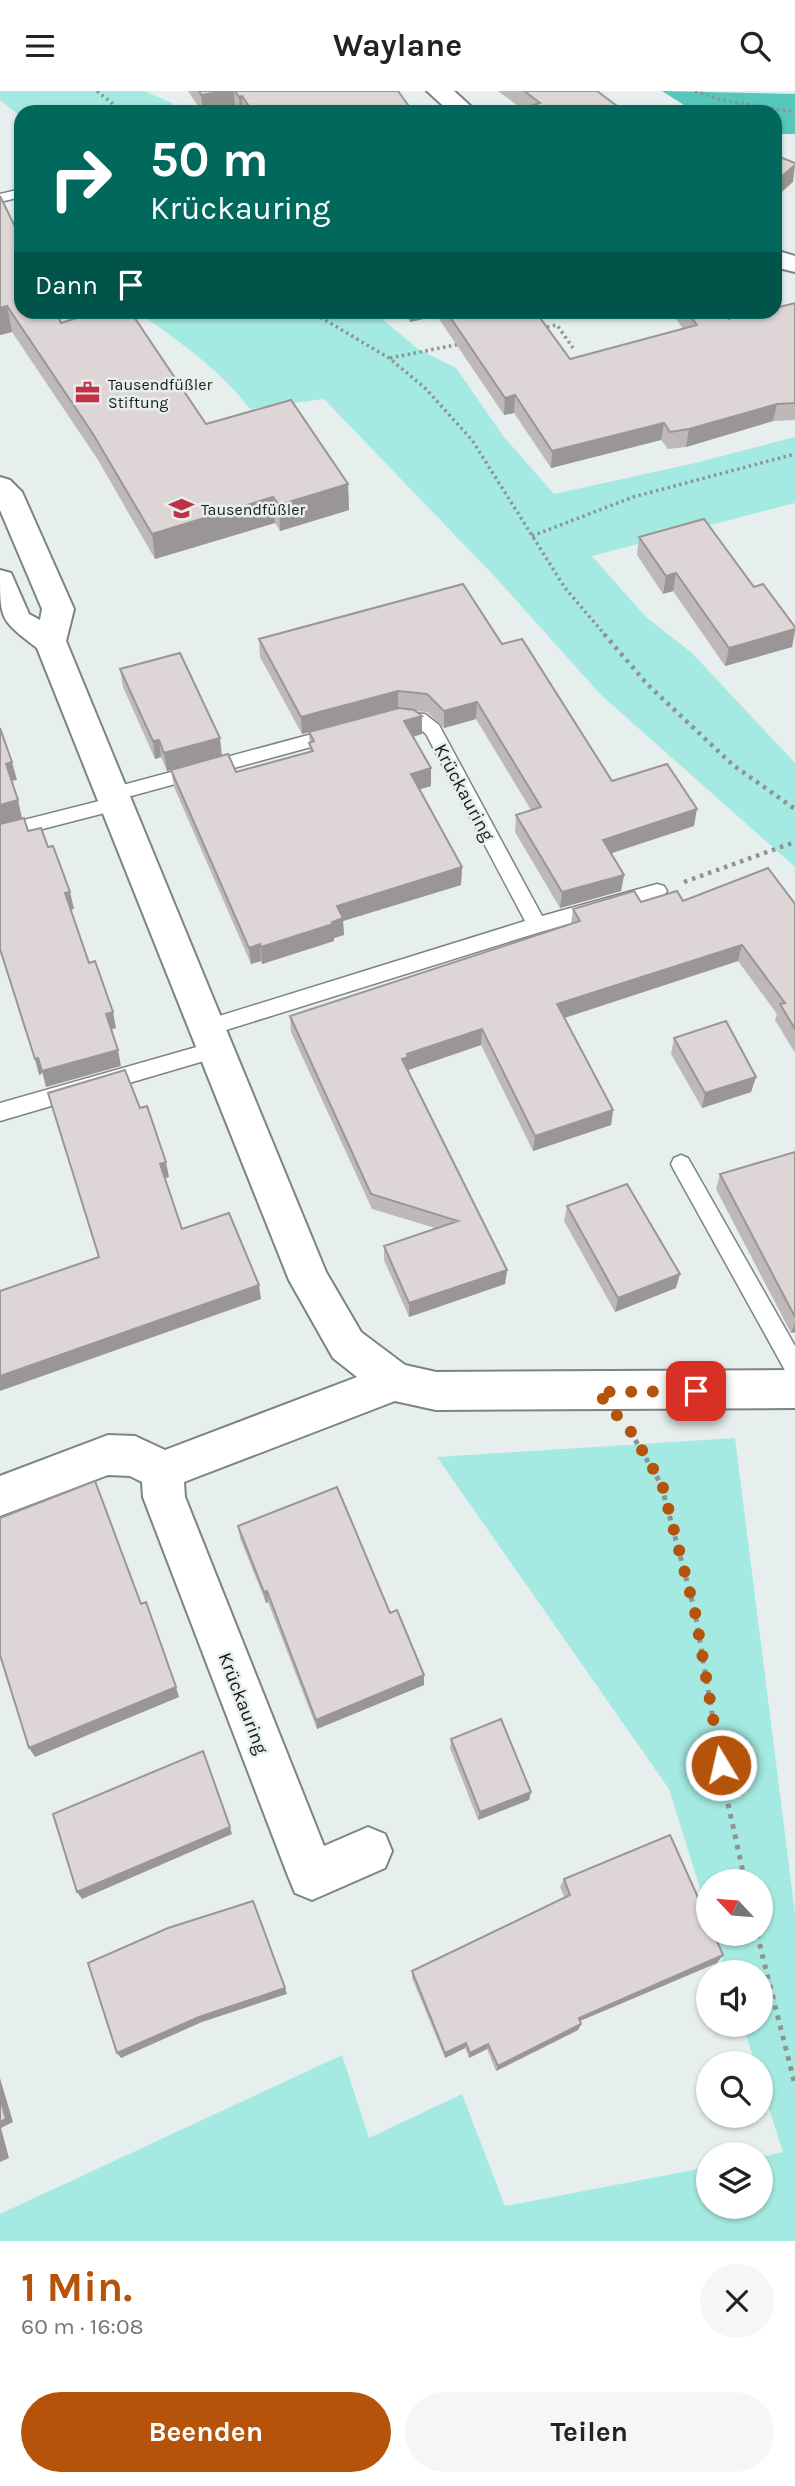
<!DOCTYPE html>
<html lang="de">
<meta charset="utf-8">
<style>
:root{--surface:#fff;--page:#f6f6f6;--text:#222;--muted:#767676;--accent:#b45309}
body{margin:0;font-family:Karla,sans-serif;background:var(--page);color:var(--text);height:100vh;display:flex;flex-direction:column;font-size:26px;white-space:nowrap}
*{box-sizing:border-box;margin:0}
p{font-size:23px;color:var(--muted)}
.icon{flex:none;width:38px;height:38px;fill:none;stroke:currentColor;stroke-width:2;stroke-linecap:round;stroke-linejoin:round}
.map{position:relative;height:2150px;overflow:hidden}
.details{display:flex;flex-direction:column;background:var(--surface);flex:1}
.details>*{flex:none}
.guide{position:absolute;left:14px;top:14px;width:768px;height:214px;border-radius:21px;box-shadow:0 2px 5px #0004;background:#00695c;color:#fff;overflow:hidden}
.needle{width:46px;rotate:296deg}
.buttons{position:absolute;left:696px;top:1778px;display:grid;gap:14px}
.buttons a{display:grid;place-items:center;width:77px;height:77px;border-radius:50%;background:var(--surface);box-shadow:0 2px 5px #0004;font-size:35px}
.pin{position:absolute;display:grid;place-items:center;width:60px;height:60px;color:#fff;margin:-30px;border-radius:14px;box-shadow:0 4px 10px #0006}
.me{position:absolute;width:77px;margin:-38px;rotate:351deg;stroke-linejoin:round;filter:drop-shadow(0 0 5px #0008)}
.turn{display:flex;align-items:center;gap:24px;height:147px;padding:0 21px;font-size:32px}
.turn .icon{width:91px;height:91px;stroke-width:2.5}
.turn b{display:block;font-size:49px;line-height:60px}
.then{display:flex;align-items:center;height:66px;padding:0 21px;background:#0003;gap:14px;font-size:26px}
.round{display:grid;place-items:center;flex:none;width:74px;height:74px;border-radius:37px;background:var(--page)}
.summary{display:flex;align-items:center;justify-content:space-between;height:119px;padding:0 21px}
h1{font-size:42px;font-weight:700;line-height:52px;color:var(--accent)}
.button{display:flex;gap:14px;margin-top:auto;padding:14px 21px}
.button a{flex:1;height:80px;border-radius:42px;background:var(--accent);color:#fff;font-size:28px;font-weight:700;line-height:80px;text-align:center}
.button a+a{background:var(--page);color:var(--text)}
header{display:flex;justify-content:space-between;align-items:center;height:91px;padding:0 21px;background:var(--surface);font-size:32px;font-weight:700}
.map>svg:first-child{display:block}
.green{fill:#a5eae2}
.forest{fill:#57c7bc}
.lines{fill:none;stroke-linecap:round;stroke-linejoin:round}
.service-casing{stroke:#7c8483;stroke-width:3}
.minor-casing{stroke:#7c8483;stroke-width:4}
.path-far2{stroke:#8d9492;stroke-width:3.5;stroke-dasharray:2.5 3.5;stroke-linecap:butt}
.path-far1{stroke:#8d9492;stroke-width:4.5;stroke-dasharray:3.5 5;stroke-linecap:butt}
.path{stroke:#8d9492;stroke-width:5;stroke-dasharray:4.5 6;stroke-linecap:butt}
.service{fill:#fff;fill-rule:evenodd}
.minor{fill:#fff;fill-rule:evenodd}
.wall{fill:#bfb8b8}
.shaded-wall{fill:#9b9696}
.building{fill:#ded6d6;stroke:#9b9696;stroke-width:2}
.route{stroke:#b45309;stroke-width:12;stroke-dasharray:0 21.6}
.labels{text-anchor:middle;stroke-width:5;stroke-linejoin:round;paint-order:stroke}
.far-poi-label{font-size:16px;fill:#1b1e1d;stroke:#e6efed;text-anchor:start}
.street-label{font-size:19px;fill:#1b1e1d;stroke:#e6efed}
</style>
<header><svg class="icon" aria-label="menu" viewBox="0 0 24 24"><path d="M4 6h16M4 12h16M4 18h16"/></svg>Waylane<svg class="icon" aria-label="search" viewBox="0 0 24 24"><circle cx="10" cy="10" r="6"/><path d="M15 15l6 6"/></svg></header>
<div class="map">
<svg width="795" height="2150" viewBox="0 0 795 2150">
<rect width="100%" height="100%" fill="#e6efed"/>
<path class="green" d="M0 0H144L170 11 183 21H21V26L0 9Z
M138 221H374L418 258 456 277 504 346 554 403 695 372 795 346V412L592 465 646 526 692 562 795 672V776L601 604 497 488 324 308 250 318C220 278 178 250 138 221Z
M735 1347 795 1822V2150H0V2123L342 1964 369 2047 462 2003 505 2115 709 2076V2116H761V2066L783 2061 761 1993V1972H755L743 1934H761V1881H726L714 1843H761V1790H709V1826L669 1698 437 1366Z"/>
<path class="forest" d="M662 0 795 3V43H775V21H695Z"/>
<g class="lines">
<defs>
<path id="service" d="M21 98V106L0 111V103Z
M396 621 425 623 439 634 542 825 657 793 664 795 667 800 664 805 537 842 207 945 200 943 197 937 200 931 525 830 426 643 415 634 390 632 387 627 390 622Z
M338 636 344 637 347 642 344 647 124 707 126 712 124 717 0 749V735L107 708 105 703 108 698Z
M214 951 221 953 224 959 221 965 0 1030V1012Z
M681 1064 688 1067 795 1255V1286L787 1283 674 1079 671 1073 674 1067Z"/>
<path id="minor" d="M427 0H454L477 21H450Z
M775 159 795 165V181L775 176Z
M0 386 10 389 22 401 74 518 66 550 326 1181 361 1241 405 1274 436 1281 795 1279V1317L436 1319 395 1310 184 1391 185 1406 324 1755 368 1736 385 1743 392 1760 385 1777 312 1809 295 1802 288 1785 143 1406 142 1391 130 1385 108 1384 0 1425V1385L108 1344 135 1345 165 1359 357 1286 333 1267 289 1189 37 557C0 528 0 530 0 479L11 482 29 523 40 529 42 518 0 419Z"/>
</defs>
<use href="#service" class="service-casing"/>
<use href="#minor" class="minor-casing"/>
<path class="path-far2" d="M97 0 123 21
M695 0 722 9 795 21
M310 220 389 267 425 297 472 349 565 497 606 545
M541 237 557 234 573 257
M390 267 460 253
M532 445 633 406 795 363"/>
<path class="path-far1" d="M604 543 648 594 733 674 795 718
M684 791 795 751"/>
<path class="path" d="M630 1340 661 1393 695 1521 725 1699 745 1790
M757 1843 795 1994"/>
<use href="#service" class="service"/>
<use href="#minor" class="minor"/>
</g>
<path class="wall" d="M188 0H398L413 21H238L235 16 202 21Z
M498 0H597L625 21H526Z
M0 105 61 232 206 333 348 393 349 419 280 440 275 432 155 468 98 369 12 241 0 244Z
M795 212V329L773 330 686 356 668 358 661 349 551 377 514 322 504 324 437 225 410 231 404 220H535L570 268 683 238 671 220H739L738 226Z
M639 446 754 496 795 536V542L792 556 725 575 673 500 663 503 637 464Z
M259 548 502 553 612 690 694 735 611 762 624 784 621 800 560 817 515 741 516 724 531 719 476 628 444 637 427 621 415 620 422 643 413 646 431 677V695L419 698 462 776 461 794 343 830 344 844 334 847V850L262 873 261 870 251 873 174 696 171 679 236 681 310 661 309 641 302 643 260 566Z
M120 578 222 665 167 680 161 666 155 668 123 596Z
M683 810 795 813V962L775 929 777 923 738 870 564 927 613 1019 611 1034 533 1060 481 954 408 979V981L507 1179 505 1193 409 1226 384 1169V1155L435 1137 372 1118 291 941 290 925 571 833 573 818 641 811Z
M674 947 756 986 751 1001 702 1017 671 963Z
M795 1061V1241L791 1242 716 1098 720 1083Z
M567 1115 676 1197 615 1221 564 1130Z
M238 1435 390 1522 424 1594 317 1638 268 1511 266 1512 240 1447Z
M451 1648 531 1701 529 1709 478 1729 450 1657Z
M564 1788 723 1864 717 1872 580 1930 581 1933 578 1939 496 1980 487 1958 469 1967 465 1957 445 1967 412 1887V1880L565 1807 560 1796Z"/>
<path class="shaded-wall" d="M225 0H234L235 16 203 21 201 4Z
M242 5 243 21H240L239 6Z
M795 74 793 91 775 107V91Z
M7 215 12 241 0 244V217Z
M410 220H437V225L410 231Z
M738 220H739L737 237 728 228Z
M515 304 514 322 504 324 505 307Z
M777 313 773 330 686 356 689 338Z
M664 332 661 349 551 377 552 360Z
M348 393 349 419 280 440 279 414Z
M273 406 275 432 155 468 152 443Z
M676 482 673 500 663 503 666 485Z
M795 538 792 556 725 575 729 557Z
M398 600V617L302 643 301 626Z
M477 611 476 628 444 637V620Z
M422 625V643L404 648V630Z
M220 647 222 665 167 680 164 662Z
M159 649 161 666 155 668 153 650Z
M12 671 17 689 10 690 6 673Z
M431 677V695L411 701V683Z
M18 709 22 727 0 733V714Z
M697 718 694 735 600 766 603 749Z
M462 776 461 794 343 830 344 844 334 847V850L262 873 261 856 337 815Z
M624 784 621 800 560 817 562 801Z
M70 801 74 818 69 819 65 802Z
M260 853 261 870 251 873 249 857Z
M742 854 738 870 555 930 557 913Z
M113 921 116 937 110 939 106 923Z
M482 938 481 954 408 979V982L402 968 407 963Z
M118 959 121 975 46 996 42 980Z
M38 967 42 983 39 984 35 968Z
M756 986 751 1001 702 1017 705 1002Z
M613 1019 611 1034 533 1060 535 1045Z
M166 1071 169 1086 163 1088 160 1073Z
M507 1179 505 1193 409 1226V1212Z
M680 1183 676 1197 615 1221 618 1207Z
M259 1194 261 1208 0 1300V1285Z
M795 1232V1241L791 1242Z
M267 1500 268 1511 266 1512 264 1501Z
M424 1584V1594L317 1638 316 1629Z
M176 1596 179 1606 35 1666 29 1657Z
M531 1701 529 1709 478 1729 480 1721Z
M230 1736 232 1743 82 1808 77 1801Z
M723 1864 717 1872 575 1932 579 1927Z
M285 1897 287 1903 202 1931 121 1967 117 1962 199 1926Z
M581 1933 578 1939 496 1980 498 1975Z
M466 1952 465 1957 445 1967V1962Z
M488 1953 487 1958 469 1967 470 1962Z
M0 1987 13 2031 1 2037 9 2067 0 2071Z"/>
<path class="building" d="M199 0H225L201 4Z
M235 0H398L413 21H253L242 5 239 6Z
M524 0H597L625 21H542L534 14 540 12Z
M775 64 795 72V74L775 91Z
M0 105 21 148V220H56L61 232 99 220H130L206 333 291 309 348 393 279 414 273 406 152 443 93 343 7 215 0 217Z
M795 212V312L777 313 689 338 670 341 664 332 552 360 515 304 505 307 446 220H535L570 268 697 234 686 220H738L728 228 759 220H775V217Z
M704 428 754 496 763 493 795 536V538L729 557 676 482 666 485 639 446Z
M463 493 502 553 522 548 612 690 667 673 697 718 603 749 624 784 562 801 516 724 541 716 477 611 444 620 427 603 398 600 301 626 259 548Z
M180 562 220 647 164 662 159 649 153 650 120 578Z
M399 617 414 619 422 625 404 630 431 677 411 683 462 776 337 815 343 827 332 831 333 833 261 856 260 853 249 857 171 679 228 663 236 681 313 660 309 652 314 650 309 641Z
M0 637 12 671 6 673 18 709 0 714Z
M24 727 28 740 41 737 48 756 53 755 70 801 65 802 89 872 95 870 113 921 106 923 118 959 42 980 38 967 35 968 0 858V733Z
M768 777 795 813V938L780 913 785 912 742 854 557 913 613 1019 535 1045 482 938 407 963 408 966 402 968 507 1179 409 1212 384 1155 458 1130 371 1103 290 925 580 830 573 818 634 800 641 811 677 800 683 810Z
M726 930 756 986 705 1002 674 947Z
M125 979 140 1017 147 1015 166 1071 160 1073 182 1138 229 1122 259 1194 0 1285V1200L99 1166 48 1002Z
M795 1061V1226L720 1083Z
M627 1093 680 1183 618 1207 567 1115Z
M95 1390 141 1513 146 1511 176 1596 29 1657 0 1564V1427Z
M337 1396 390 1522 397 1519 424 1584 316 1629 267 1500 264 1501 238 1435Z
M501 1628 531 1701 480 1721 451 1648Z
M203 1660 230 1736 77 1801 53 1723Z
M670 1744 709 1831V1843H714L723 1864 579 1927 581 1933 498 1975 488 1953 470 1962 466 1952 445 1962 412 1880 570 1804 564 1788Z
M253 1810 285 1897 199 1926 117 1962 88 1872 168 1837Z
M0 2007 6 2028 0 2031Z"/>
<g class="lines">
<path class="route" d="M696 1300 597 1301 632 1342 662 1393 695 1521 721 1674"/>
</g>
<defs>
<symbol id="office-bare" viewBox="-9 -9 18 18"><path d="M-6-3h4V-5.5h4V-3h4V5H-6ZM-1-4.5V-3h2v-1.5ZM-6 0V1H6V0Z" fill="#c13145" stroke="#e6efed" stroke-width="2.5" paint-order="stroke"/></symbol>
<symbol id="school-bare" viewBox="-9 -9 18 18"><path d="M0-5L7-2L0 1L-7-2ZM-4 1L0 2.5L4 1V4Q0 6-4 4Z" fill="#c13145" stroke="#e6efed" stroke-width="2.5" paint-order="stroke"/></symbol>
</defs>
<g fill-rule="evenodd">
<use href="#office-bare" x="70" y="284" width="35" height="35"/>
<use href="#school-bare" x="164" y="400" width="35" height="35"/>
</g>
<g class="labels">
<g class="far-poi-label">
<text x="108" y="299">Tausendfüßler<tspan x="108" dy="18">Stiftung</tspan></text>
<text x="201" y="424">Tausendfüßler</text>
</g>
<g class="street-label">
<text transform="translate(465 701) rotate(62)" y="7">Krückauring</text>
<text transform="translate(244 1612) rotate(69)" y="7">Krückauring</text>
</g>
</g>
</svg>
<div class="buttons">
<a><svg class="needle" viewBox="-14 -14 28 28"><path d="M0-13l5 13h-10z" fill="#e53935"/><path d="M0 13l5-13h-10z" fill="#767676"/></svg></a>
<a><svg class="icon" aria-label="sound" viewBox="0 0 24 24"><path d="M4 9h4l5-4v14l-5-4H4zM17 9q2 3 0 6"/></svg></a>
<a><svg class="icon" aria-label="search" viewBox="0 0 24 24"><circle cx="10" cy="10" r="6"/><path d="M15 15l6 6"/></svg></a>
<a><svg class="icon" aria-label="layers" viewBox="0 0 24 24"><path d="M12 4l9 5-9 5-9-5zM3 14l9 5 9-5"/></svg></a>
</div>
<div class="pin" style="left:696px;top:1300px;background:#d93025"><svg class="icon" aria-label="arrive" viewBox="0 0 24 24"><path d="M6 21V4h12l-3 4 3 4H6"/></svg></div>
<svg class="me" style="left:721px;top:1674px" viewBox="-20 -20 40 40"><circle r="17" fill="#b45309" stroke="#fff" stroke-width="3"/><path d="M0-11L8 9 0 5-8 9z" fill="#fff"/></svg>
<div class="guide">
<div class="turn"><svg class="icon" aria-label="right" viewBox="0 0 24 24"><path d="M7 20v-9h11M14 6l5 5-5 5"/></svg><div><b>50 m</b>Krückauring</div></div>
<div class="then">Dann<svg class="icon" aria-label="arrive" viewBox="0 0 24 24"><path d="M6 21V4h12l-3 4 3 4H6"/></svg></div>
</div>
</div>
<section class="details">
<div class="summary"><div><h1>1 Min.</h1><p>60 m · 16:08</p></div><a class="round"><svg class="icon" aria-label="close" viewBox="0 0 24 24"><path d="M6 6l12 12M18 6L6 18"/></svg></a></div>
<div class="button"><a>Beenden</a><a>Teilen</a></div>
</section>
